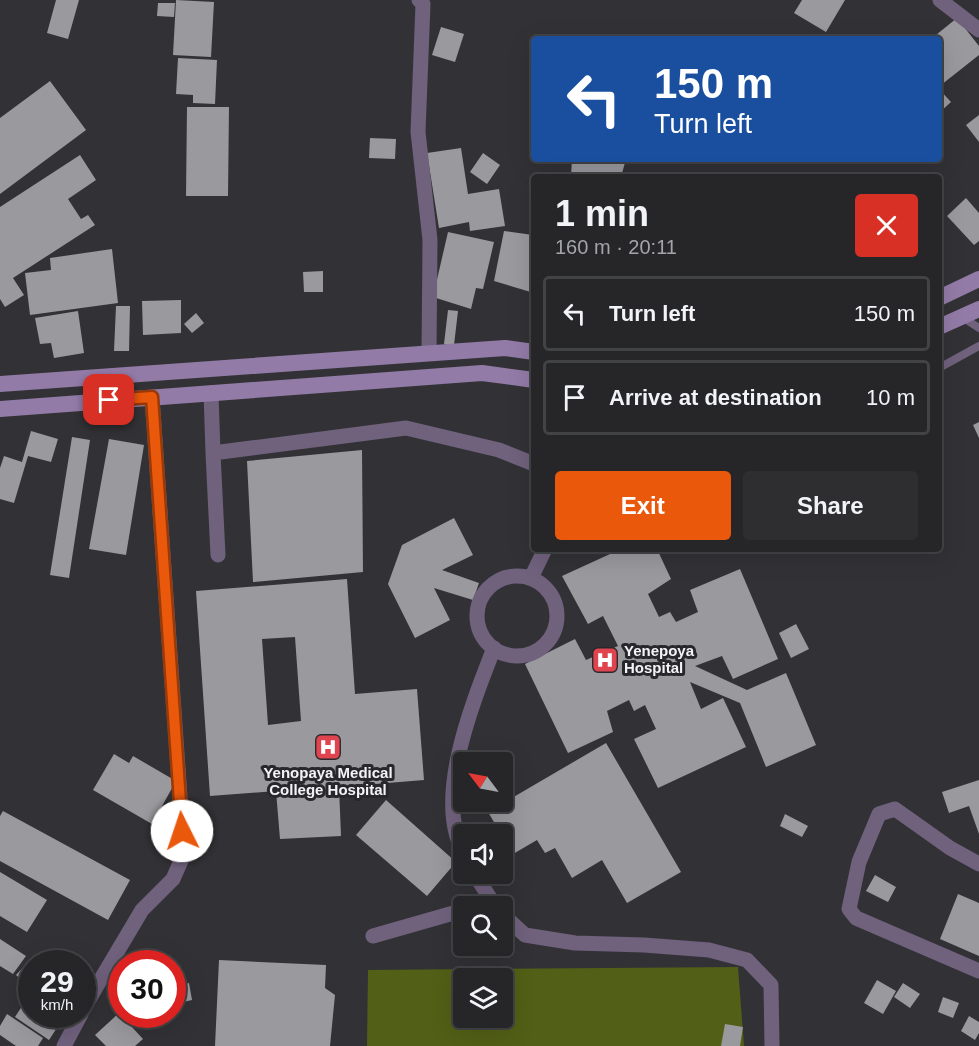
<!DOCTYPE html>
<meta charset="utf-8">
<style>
:root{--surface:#262628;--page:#2e2e30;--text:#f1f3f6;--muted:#a4a5a8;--line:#424345;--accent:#ea580c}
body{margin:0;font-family:Helvetica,sans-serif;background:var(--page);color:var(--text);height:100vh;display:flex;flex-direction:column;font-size:22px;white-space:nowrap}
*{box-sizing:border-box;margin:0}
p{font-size:20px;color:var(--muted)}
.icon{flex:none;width:33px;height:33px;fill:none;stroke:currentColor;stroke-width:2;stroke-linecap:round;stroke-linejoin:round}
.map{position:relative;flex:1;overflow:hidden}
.details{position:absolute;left:531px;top:174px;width:411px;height:378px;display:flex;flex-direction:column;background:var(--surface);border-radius:6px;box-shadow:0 6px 24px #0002,0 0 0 2px var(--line)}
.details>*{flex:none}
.banner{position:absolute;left:531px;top:36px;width:411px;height:126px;border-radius:6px;box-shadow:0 6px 24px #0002,0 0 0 2px var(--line);background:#1a4fa0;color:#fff;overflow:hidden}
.needle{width:39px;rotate:302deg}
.fabs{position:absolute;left:453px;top:752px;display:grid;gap:12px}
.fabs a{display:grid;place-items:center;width:60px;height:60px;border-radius:6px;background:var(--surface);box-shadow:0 6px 24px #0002,0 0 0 2px var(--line);font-size:30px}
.speed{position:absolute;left:18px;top:950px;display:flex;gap:12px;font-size:30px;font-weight:700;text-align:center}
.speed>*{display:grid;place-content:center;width:78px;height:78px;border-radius:50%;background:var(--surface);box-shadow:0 6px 24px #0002,0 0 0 2px var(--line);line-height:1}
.speed small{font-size:15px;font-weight:400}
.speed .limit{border:9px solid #d22;background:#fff;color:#111}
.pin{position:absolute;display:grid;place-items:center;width:51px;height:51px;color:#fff;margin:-26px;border-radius:12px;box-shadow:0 3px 9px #0006}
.me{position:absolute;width:66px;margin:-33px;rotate:356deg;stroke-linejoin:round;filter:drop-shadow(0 0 4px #0008)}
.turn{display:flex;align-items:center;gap:21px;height:126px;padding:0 24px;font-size:27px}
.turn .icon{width:78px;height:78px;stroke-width:2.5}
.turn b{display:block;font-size:42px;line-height:51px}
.round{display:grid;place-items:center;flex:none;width:63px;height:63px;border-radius:6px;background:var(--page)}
.overview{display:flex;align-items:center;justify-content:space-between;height:102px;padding:0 24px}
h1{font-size:36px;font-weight:800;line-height:45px}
.button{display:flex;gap:12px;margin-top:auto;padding:12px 24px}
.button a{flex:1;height:69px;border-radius:6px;background:var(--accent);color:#fff;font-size:24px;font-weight:800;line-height:69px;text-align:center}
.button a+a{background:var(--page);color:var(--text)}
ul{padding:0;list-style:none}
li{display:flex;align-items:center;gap:18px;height:75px;margin:0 12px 9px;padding:0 12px;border:3px solid var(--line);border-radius:6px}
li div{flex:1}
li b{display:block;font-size:22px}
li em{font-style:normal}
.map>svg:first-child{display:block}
.green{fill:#525f16;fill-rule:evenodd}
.building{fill:#99999e;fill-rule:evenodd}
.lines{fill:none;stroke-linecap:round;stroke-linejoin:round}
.service{stroke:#70617d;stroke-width:8}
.minor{stroke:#70617d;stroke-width:15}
.secondary{stroke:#937ba7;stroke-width:16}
.route-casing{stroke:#983908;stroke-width:15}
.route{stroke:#ea580c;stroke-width:10}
.labels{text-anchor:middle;stroke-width:6;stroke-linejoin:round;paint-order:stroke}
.poi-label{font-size:15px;font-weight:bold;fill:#f3f3f6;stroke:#28282c;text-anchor:start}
</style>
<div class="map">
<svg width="979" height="1046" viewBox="0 0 979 1046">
<rect width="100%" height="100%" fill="#323236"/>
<path class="green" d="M738 967 744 1046H367L368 970ZM464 978H502V1017H464Z"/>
<path class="building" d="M56 0H79L68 39 47 33Z
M176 0 214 2 211 57 173 55Z
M802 0H845L826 32 794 13Z
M158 3H175L174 17 157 16Z
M957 18 979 46V55L941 85 939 39H931Z
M441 27 464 34 455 62 432 55Z
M178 58 217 60 215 104 193 103V95L176 94Z
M50 81 86 130 0 194V118Z
M939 89 951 102 939 113Z
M187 107H229L228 196H186Z
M979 115V142L966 125Z
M370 138 396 139 395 159 369 158Z
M461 148 468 194 499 189 505 226 470 231 469 222 439 228 427 153Z
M483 153 500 165 487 184 470 172Z
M80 155 96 180 68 199 81 219 88 215 95 225 13 278 24 295 5 307 0 299V207Z
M572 159H626L621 177H571Z
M966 198 979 213V241L974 245 947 216Z
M504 231 533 235 534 293 494 281Z
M448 232 494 242 483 289 476 288 471 309 433 297Z
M112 249 118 303 30 315 25 273 51 270 50 258Z
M323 271V292H304L303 272Z
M181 300V333L143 335 142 301Z
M116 306H130L129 351H114Z
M448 310 458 311 454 345 444 344Z
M78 311 84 353 54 358 51 343 40 344 35 318Z
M196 313 204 323 192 333 184 324Z
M979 422V438L973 425Z
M31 431 58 439 51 462 28 456 14 503 0 499V468L4 456 22 462Z
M72 437 90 440 69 578 50 575Z
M109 439 144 445 126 555 89 549Z
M362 450 363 572 253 582 247 461Z
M454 518 473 555 442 570 479 583 473 600 434 588 450 620 415 638 388 584 402 545Z
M621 549H657L671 579 648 594 659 617 670 612 676 622 698 612 690 590 740 569 778 659 733 679 722 656 695 666 747 690 786 673 816 745 766 767 740 703 690 682 701 709 723 698 746 747 658 788 634 739 656 729 645 705 634 711 629 700 607 711 613 732 568 753 525 664 575 639 586 660 618 646 603 616 588 624 562 576Z
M347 579 355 694 417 689 424 780 339 787 341 836 280 839 276 791 210 796 196 591ZM295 637 301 721 268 725 262 639Z
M796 624 809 649 791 658 779 633Z
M606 743 681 872 627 903 602 860 572 878 555 848 545 853 537 840 513 854 488 812Z
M114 754 129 763 133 756 176 781 152 824 93 790Z
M979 780V834L969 806 949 813 942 792Z
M386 800 456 862 427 896 356 835Z
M3 811 130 880 108 920 0 861V816Z
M785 814 808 826 802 837 780 826Z
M0 872 47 900 27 932 0 916Z
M875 875 896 887 888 902 866 891Z
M958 894 979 903V956L940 939Z
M0 939 26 956 13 974 0 966Z
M219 960 326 965 325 988 335 995 330 1046H215Z
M29 961 32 963V989L16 975Z
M877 980 896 991 883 1014 864 1003Z
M189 983 192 1000 174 1004 172 987Z
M903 983 920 994 910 1008 894 997Z
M28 997 32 1000V1014H53L62 1020 49 1040 15 1017Z
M943 997 959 1003 953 1018 938 1012Z
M119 1013 143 1039 135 1046H106L95 1035Z
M7 1014 43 1038 38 1046H16L0 1035V1026Z
M969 1016 979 1022V1033L975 1040 961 1031Z
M725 1024 743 1027 740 1046H721Z"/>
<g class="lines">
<path class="service" d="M962 317 979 328
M939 368 979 346"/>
<path class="minor" d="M419 0 423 4 418 132 430 240 429 353
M940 0 979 30
M211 393 213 453
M218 555 213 453 406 428 499 450 534 464
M477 616a40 40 0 1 1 80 0a40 40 0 1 1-80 0Z
M531 578 545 549
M464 853C433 799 473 702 494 648
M979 864 950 848 895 809 879 814 859 862 849 909 856 918 979 971
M474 873 495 906
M502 914 525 935 575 943 644 945 709 950 747 960 771 985 772 1046
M373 936 464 910
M82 1011 142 910 173 879 184 854 152 397
M64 1046 81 1014"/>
<path class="secondary" d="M939 298 979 279
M939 327 979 309
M0 384 505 348 534 352
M0 409 482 373 534 380"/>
</g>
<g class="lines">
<defs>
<path id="route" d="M109 400 152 397 182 831"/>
</defs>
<use href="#route" class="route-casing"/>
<use href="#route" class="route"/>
</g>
<defs>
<symbol id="hospital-square" viewBox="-11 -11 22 22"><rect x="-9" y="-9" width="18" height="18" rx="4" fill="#e0444e" stroke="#28282c"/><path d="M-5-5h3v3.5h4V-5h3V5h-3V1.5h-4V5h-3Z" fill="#fff"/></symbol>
</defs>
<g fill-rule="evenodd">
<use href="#hospital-square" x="590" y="645" width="30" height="30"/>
<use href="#hospital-square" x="313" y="732" width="30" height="30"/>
</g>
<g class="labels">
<g class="poi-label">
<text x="624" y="656">Yenepoya<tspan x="624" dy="17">Hospital</tspan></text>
<text x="328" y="778" text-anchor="middle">Yenopaya Medical<tspan x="328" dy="17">College Hospital</tspan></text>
</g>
</g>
</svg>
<div class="fabs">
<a><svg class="needle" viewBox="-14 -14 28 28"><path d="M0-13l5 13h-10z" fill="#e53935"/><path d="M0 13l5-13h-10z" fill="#a4a5a8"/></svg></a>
<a><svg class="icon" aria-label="sound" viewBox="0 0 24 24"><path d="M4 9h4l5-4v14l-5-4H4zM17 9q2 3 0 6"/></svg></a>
<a><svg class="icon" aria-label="search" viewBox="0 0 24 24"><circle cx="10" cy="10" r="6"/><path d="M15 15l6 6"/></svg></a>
<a><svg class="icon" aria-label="layers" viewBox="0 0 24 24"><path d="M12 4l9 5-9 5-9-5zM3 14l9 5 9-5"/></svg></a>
</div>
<div class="speed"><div>29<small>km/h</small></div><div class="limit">30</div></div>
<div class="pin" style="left:109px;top:400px;background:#d93025"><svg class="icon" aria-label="arrive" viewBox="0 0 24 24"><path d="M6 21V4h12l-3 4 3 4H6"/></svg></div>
<svg class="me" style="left:182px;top:831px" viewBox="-20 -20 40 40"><circle r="19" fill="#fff"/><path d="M0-13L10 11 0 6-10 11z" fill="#ea580c"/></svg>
<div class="banner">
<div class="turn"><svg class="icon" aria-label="left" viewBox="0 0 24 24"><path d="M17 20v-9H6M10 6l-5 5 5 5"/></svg><div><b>150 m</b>Turn left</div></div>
</div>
<section class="details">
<div class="overview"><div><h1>1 min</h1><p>160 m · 20:11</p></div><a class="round" style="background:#d93025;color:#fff"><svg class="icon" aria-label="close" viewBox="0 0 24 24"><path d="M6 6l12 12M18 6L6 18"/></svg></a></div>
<ul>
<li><svg class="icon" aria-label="left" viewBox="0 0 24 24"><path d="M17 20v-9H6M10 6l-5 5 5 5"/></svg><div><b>Turn left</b></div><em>150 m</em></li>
<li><svg class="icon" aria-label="arrive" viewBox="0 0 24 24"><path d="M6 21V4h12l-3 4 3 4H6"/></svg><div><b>Arrive at destination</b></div><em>10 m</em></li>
</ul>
<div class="button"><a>Exit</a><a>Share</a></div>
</section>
</div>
